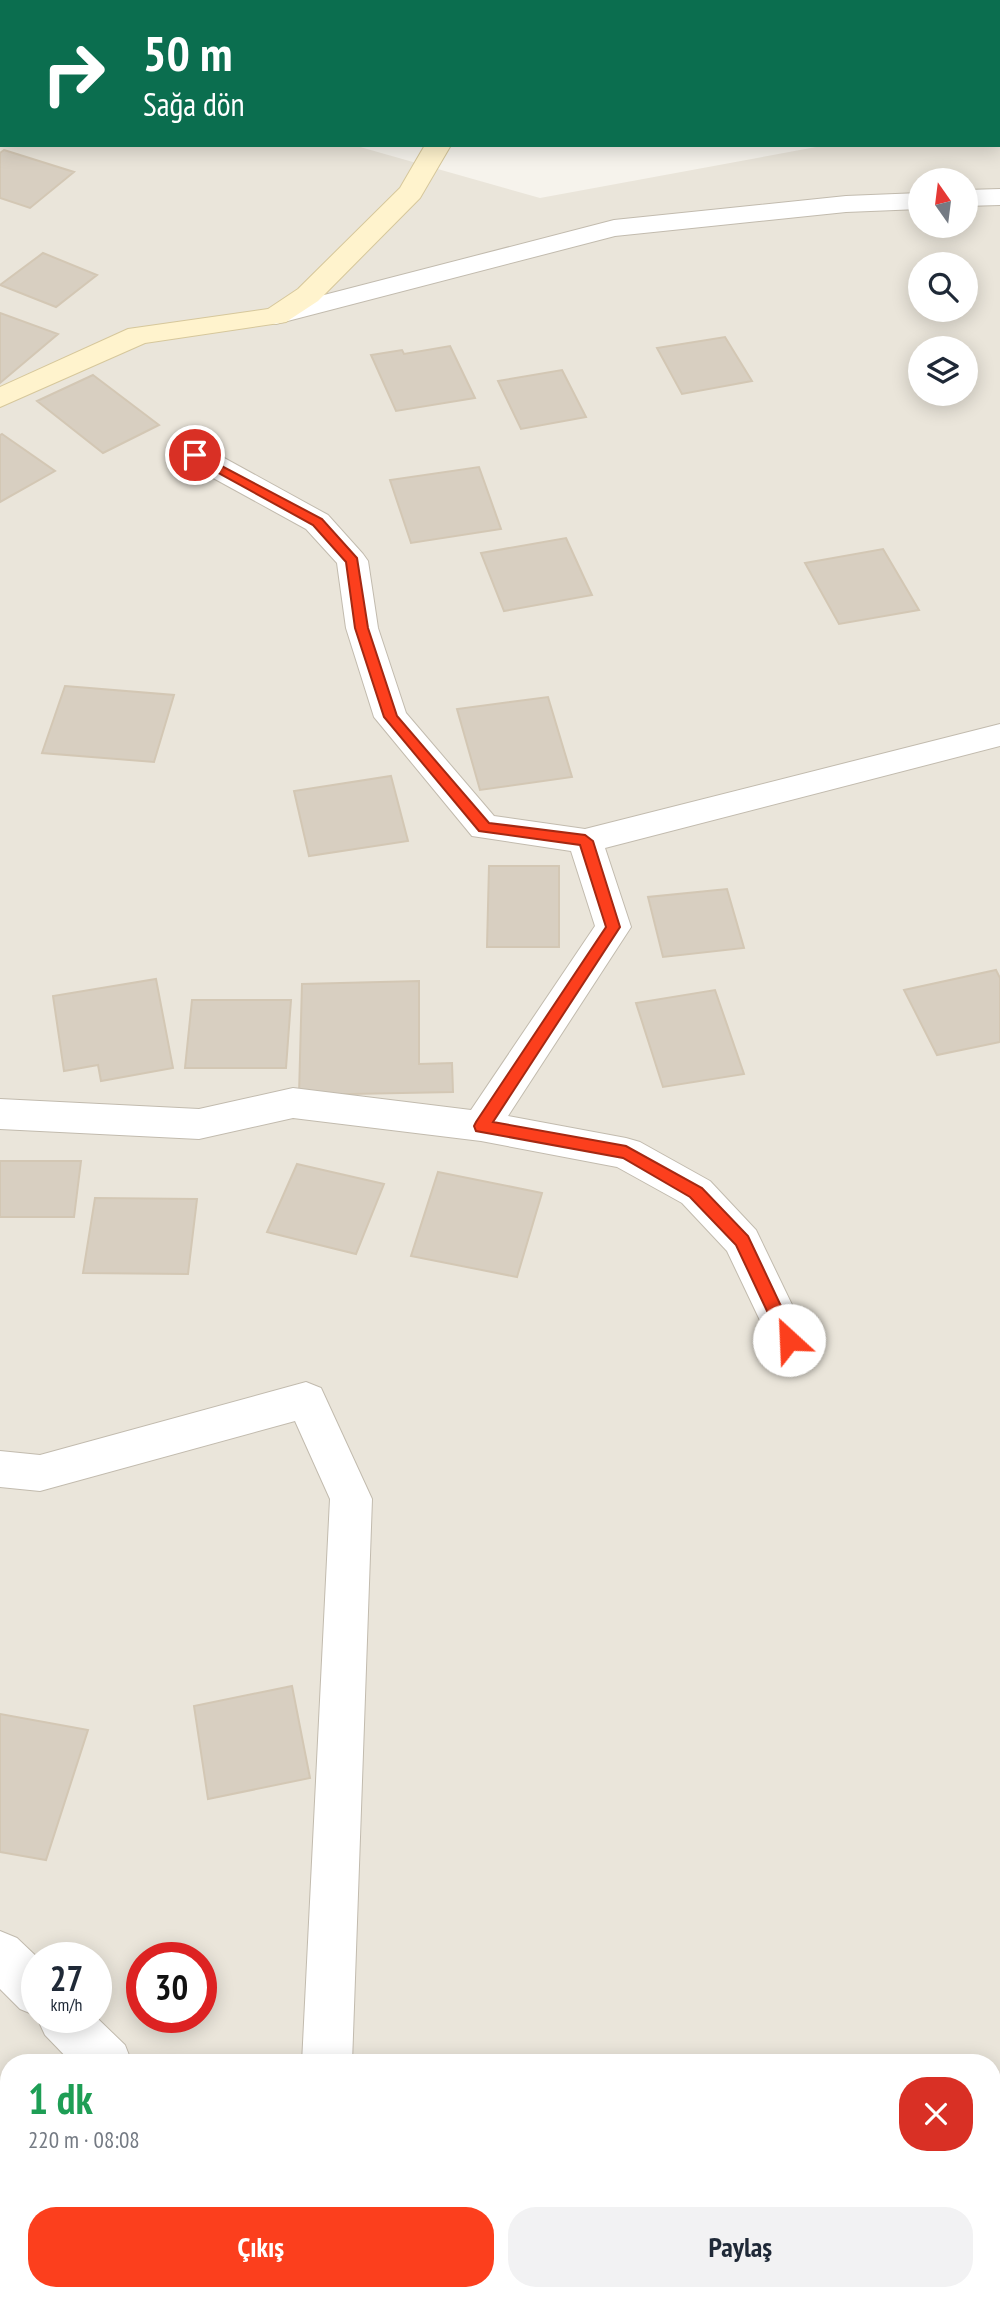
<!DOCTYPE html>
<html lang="tr">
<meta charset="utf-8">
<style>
:root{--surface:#fff;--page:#f2f2f3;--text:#1f2937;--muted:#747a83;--accent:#fc3f1d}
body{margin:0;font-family:"PT Sans Narrow",sans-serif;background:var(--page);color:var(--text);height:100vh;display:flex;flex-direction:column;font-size:26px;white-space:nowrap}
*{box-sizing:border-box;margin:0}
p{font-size:23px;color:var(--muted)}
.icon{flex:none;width:38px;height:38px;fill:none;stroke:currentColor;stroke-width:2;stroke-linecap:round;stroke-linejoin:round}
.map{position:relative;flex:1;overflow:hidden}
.details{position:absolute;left:0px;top:2054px;width:1001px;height:247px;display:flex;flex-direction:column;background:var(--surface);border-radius:28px 28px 0 0;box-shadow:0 4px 18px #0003}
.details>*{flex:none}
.hud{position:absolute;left:0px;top:0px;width:1001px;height:147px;box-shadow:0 4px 18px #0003;background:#0b6e4f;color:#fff;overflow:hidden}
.needle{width:46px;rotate:346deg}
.tools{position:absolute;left:908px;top:168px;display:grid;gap:14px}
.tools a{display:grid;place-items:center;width:70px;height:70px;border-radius:50%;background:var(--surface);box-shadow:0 4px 18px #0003;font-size:35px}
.speed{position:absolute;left:21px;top:1942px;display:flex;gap:14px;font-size:35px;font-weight:700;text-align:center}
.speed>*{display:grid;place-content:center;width:91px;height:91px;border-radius:50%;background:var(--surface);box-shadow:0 4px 18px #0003;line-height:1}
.speed small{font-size:18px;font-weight:400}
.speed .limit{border:10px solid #d22;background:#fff;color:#111}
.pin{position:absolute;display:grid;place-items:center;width:60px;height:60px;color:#fff;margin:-30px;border:4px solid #fff;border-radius:50%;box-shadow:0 2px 7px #0007}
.me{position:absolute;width:77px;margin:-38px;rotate:335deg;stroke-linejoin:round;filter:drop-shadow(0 0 5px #0008)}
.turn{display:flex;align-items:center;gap:24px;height:147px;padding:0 28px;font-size:32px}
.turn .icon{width:91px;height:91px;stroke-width:2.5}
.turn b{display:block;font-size:49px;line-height:60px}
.round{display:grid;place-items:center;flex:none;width:74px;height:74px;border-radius:28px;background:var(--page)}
.summary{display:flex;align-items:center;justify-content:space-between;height:119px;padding:0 28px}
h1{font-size:42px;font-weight:700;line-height:52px;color:#1e9e55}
.primary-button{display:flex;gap:14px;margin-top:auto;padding:14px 28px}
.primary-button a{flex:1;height:80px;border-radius:28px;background:var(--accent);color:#fff;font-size:28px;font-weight:700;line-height:80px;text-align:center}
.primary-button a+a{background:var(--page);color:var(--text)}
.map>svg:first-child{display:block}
.residential{fill:#eae5da;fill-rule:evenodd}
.building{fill:#d8cfc1;stroke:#d3c7b4;stroke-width:2}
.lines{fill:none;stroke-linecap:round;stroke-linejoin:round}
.street-casing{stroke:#c2bbae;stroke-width:2}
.secondary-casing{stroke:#d6c79b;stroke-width:2}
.street{fill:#fff;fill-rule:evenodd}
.secondary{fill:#fff3cd;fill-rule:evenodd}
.route{fill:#fc3f1d;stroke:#a42913;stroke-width:2}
</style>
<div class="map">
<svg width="1000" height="2300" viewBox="0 0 1000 2300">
<rect width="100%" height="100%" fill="#f6f3ec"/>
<path class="residential" d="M0 47 2 145H353L540 198 827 145H999L1000 114V2300H0ZM920 180H966V226H920ZM920 264H966V310H920ZM920 348H966V394H920ZM37 1958H96V2018H37ZM142 1958H201V2018H142ZM9 2063H992V2292H9Z"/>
<path class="building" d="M165 0H259L163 2Z
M4 150 74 172 30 208 0 198V153Z
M43 253 97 275 56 307 0 285Z
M0 313 58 334 0 383Z
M725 337 752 381 682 394 657 348Z
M450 346 475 398 396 411 371 355 402 350 404 354Z
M562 370 586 417 521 429 498 381Z
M93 375 159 425 103 453 37 401Z
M2 434 55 471 0 502V435Z
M479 467 501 529 411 543 390 480Z
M566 538 592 595 504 611 481 553Z
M883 549 919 610 839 624 805 563Z
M65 686 174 695 154 762 42 753Z
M548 697 572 777 480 790 457 709Z
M391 776 408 841 309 856 294 791Z
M489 866H559V947H487Z
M727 889 744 948 663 957 648 897Z
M996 970 1000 978V1042L937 1055 904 990Z
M156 979 173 1068 101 1081 98 1065 64 1071 53 996Z
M419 981V1064L452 1063 453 1092 299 1095 302 984Z
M715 990 744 1074 663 1087 636 1003Z
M192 1000H291L286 1068H185Z
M0 1161H81L74 1217H0Z
M297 1164 384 1184 356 1254 267 1232Z
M438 1172 542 1193 517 1277 411 1256Z
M95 1198 197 1199 188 1274 83 1273Z
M292 1686 310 1778 208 1799 194 1706Z
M0 1714 88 1730 46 1860 0 1852Z"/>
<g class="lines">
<defs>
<path id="street" d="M1000 189V205L966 206V190Z
M920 193V209L846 212 615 236 276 324 266 322 262 316 266 310 614 220 846 196Z
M195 446 206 448 328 515 363 554 368 561 378 628 406 713 494 816 585 829 1000 724V746L605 848 631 927 508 1116 626 1138 640 1142 710 1181 756 1230 809 1340 803 1352 789 1357 775 1352 727 1251 682 1203 617 1167 481 1141 293 1118 199 1139 0 1129V1099L199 1109 293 1088 471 1110 595 926 571 851 472 836 374 717 346 628 337 563 306 529 184 462 180 455 184 448Z
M306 1382 321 1388 372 1499 352 2063H302L330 1499 295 1421 40 1491 0 1487V1451L40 1455Z
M0 1931 17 1938 38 1958 37 2016 20 2009 0 1989Z
M96 2017 125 2045 132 2063H72L45 2035 37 2018Z
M315 2292H373L376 2300H318Z"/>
<path id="secondary" d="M472 0H497L498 2H473Z
M425 145H451L420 198 318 301 286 322 145 343 0 407V387L128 329 268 309 298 289 400 188Z"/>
</defs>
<use href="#street" class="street-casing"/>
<use href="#secondary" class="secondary-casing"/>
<use href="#street" class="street"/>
<use href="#secondary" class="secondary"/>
</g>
<path class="route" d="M195 452 322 519 357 558 368 628 397 716 489 823 585 835 593 841 620 927 493 1122 626 1146 702 1188 748 1236 797 1340 795 1345H783L736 1245 690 1197 623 1158 476 1131 474 1126 476 1122 606 927 580 845 479 831 384 717 355 628 346 562 313 525 191 458V453Z"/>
</svg>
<div class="tools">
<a><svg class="needle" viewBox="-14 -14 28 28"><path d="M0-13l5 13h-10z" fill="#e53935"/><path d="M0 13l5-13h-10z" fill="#747a83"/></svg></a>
<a><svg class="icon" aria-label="search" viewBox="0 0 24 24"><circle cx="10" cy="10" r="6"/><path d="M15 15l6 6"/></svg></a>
<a><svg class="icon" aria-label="layers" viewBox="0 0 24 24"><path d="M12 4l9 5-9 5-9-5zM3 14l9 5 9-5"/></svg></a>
</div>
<div class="speed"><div>27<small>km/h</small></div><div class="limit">30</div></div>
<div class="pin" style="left:195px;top:455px;background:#d93025"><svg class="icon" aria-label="arrive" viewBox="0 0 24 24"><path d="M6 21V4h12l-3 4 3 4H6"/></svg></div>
<svg class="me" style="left:789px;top:1340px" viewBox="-20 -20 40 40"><circle r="19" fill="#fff"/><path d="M0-13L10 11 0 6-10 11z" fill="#fc3f1d"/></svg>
<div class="hud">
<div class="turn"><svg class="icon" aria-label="right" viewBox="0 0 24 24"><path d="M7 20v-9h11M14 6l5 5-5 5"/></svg><div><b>50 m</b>Sağa dön</div></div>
</div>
<section class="details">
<div class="summary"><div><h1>1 dk</h1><p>220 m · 08:08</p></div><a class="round" style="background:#d93025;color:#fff"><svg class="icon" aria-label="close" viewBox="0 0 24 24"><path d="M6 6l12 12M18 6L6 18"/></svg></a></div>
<div class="primary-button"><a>Çıkış</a><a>Paylaş</a></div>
</section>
</div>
